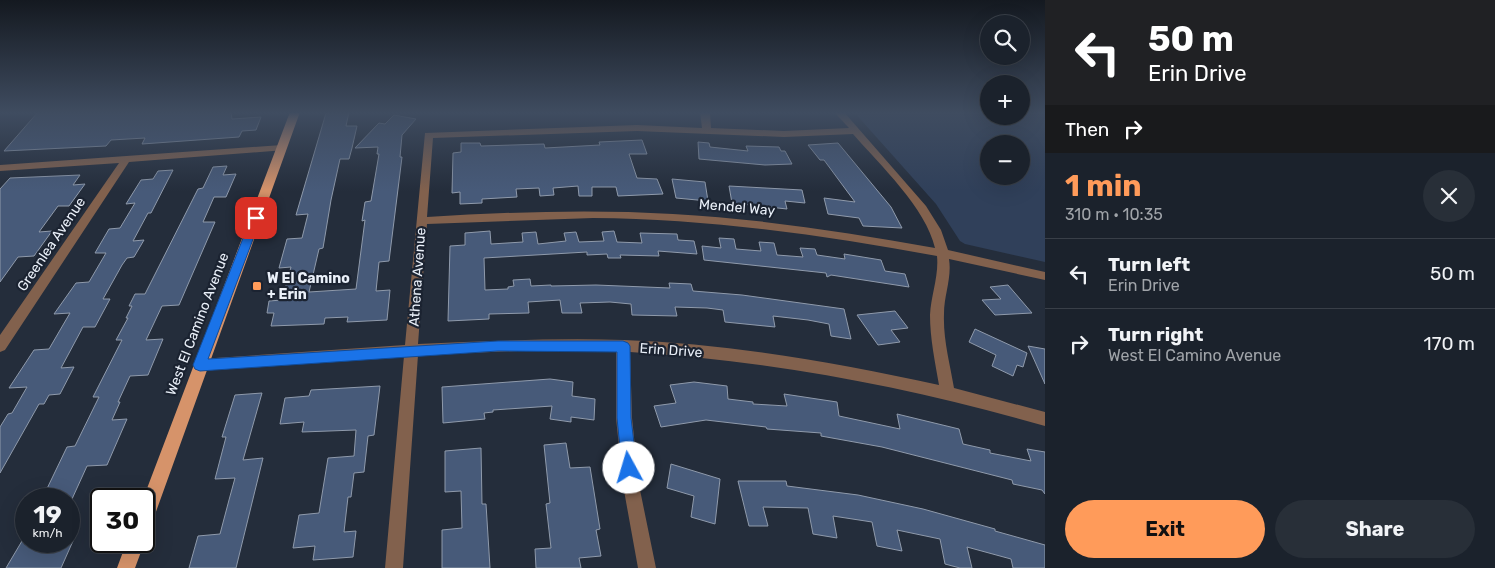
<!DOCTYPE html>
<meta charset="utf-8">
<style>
:root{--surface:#1b222c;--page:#282f38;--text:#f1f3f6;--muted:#a0a4a9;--line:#393f48;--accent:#ff9b5a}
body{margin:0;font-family:Rubik,sans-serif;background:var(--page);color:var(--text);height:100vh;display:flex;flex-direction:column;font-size:19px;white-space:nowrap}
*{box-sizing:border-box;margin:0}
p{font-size:16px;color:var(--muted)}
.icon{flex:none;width:28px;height:28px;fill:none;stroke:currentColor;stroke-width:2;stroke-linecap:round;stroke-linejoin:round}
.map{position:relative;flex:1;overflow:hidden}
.details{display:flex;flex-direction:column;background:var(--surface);width:450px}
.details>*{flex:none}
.top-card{background:#202124;color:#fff;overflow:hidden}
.controls{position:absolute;left:980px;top:15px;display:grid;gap:10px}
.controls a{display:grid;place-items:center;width:50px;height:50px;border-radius:50%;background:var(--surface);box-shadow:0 5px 20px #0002,0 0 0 1px var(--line);font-size:25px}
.speed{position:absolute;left:15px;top:488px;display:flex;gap:10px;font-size:25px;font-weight:700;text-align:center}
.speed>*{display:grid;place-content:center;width:65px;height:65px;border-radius:50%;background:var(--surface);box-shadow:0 5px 20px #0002,0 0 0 1px var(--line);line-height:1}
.speed small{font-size:12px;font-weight:400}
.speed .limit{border:2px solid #111;border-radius:8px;background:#fff;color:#111}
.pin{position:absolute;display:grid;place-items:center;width:42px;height:42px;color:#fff;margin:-21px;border-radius:10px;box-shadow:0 2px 8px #0006}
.me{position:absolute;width:55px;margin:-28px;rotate:354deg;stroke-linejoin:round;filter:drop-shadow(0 0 4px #0008)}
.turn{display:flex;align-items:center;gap:18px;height:105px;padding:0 20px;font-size:22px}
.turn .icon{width:65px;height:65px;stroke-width:2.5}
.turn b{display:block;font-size:35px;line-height:42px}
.then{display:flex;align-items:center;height:48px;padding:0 20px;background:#0003;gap:10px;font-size:19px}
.round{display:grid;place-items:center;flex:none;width:52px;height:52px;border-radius:26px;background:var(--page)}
.summary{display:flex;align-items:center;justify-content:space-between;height:85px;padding:0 20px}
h1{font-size:30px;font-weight:700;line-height:38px;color:var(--accent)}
.primary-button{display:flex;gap:10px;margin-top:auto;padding:10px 20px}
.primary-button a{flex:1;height:58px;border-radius:30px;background:var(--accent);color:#111;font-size:20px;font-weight:700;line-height:58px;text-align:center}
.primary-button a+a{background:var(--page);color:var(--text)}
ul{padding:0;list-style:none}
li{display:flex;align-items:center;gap:15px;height:70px;padding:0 20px;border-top:1px solid var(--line)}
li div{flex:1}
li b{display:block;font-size:19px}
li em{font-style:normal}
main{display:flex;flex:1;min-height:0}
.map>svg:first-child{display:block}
.green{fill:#30405a;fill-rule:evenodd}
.building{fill:#475a79;stroke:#8f9aab}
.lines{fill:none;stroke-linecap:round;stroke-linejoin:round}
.minor{fill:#82614d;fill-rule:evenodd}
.major{fill:#d6936a;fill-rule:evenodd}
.route{fill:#1a73e8;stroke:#114b97}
.poi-dot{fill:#ff9b5a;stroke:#1b2331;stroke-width:2}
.labels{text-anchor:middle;stroke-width:4.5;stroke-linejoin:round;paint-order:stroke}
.street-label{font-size:14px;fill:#eaf0f9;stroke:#1b2331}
.poi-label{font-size:14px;font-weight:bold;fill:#eaf0f9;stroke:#1b2331;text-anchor:start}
</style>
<main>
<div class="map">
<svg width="1045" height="568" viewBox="0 0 1045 568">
<rect width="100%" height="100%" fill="#242d3b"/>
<path class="green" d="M854 112H989V116H1021V112H1045V262L965 244 960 241 936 204ZM989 144H1021V176H989Z"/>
<path class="building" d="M38 112H231L232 119 261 117 256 130 242 131 239 137 142 144 145 138 111 140 106 146 4 151Z
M349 112 346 126H357L352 148 349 159H340L331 200 323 248 319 249 309 292 356 289 365 220 362 221 365 202 371 201 379 154H377L378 147 355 148 379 123 385 124 394 115 416 119 402 135 400 157H402L389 261 379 262 376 291 390 290 387 320 347 322 348 317 325 318 324 324 271 326 274 313H267L269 301 282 300 291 267 279 268 287 239 302 238 308 214 296 215 326 113Z
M642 140 647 154H629L637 178 657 179 663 194 618 196 616 187H592V196H579L578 186 553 188 554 195 540 196 539 188 516 189 517 197 482 199V203L460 204V192L452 193 453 153 461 152V143H480L481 146 544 144 545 148 600 145 599 142Z
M698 142 709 143 710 147 748 151 746 146 779 147 781 151H785L792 164 765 165 699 159Z
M838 143 891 207 902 228 863 226 859 218 828 214 824 198 855 202 824 160H820L808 145Z
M227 166 223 175 236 174 226 197H214L203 222H215L179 305 162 306 146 340 163 339 148 375 130 376 118 402H120L112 420 127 419 107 465 87 466 72 499H42L67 447 75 446 99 397H93L122 340H116L128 318H126L132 306H129L135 294H145L198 189 203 188 213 167Z
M173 170 151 213H148L133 241 144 240 134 257 127 258 122 265 103 299H110L95 327H83L61 368 74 367 60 394 49 395 44 404H39L0 473V427L8 414 12 413 27 387 9 388 34 350 49 349 70 313 54 314 76 283 89 282 106 253H95L109 229 120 228 135 203 126 204 141 180 153 179 158 171Z
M80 175 73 185 85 184 69 206H58L39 232 52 231 34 256 18 257 0 282V189L10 178Z
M672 179 705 182 708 201 676 198Z
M729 186 802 190 805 203 785 201 787 209 732 203Z
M490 231 491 244 523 242 522 233 536 232 538 244 566 241 564 233 576 232 579 242 604 241 602 232 614 231 617 242 642 243 640 233 677 234 678 240 694 241 697 254 658 251 659 256 620 255 621 258H608L607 254 587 255V252L484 258 485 290 508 289V287L514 286 513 280 530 279 531 286 551 285V286L596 285 670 288 669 283 691 284 693 291 742 295 844 309 851 339 831 336 829 324 808 320 773 316 775 327 725 322 723 310 707 308 675 307 677 316 632 315 631 304 610 302 580 303 582 313H562L560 300 528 302 529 313 489 314V319L448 321 450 246 465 245V233Z
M719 238 734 239 736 249 761 251 759 242 774 243 777 255 803 257 800 248 815 249 817 255 845 259 844 254 881 260 885 271 905 274 909 287 831 275 827 277 826 273 704 260 702 246 721 248Z
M1008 285 1032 313 995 315 982 300 1001 299 990 287Z
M895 311 908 328 891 330 900 342 878 345 857 315Z
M975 329 1027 353 1023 367 1017 365 1013 376 992 366 996 355 969 342Z
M1028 346 1045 349V384Z
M550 379 573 382 572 396 595 399 594 420 571 417V422L550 419 552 406 493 410V412L484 413 485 419 443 423 442 387Z
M694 382 727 386 728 399 753 402V404L787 406 784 394 837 402 839 416 900 429 897 414 959 429 963 444 990 450V453L1031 461 1027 449 1045 452V494L1042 490 1013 484 1012 480 882 447 821 436V433L767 429 766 427 706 420 661 427 654 406 676 403 670 385Z
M380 386 374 435 368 436 364 472 354 473 351 497H348L344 532 356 531 353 557 313 560 315 546 293 548 299 515 319 513 328 458 354 456 356 430 302 432 304 422 280 424 285 398 309 396 311 390Z
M262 393 243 460 263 458 236 568H189L198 536 220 534 229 500 235 478 215 479 226 437H222L235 395Z
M566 443 570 468 590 467 600 529 596 530 601 556 579 558 581 568H536L535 549 551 548 546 504 550 503 544 445Z
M481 448 482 504H486L490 568H442V530L462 528 461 491 445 492V451Z
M671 464 720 479 715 524 691 517 694 496 667 488Z
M738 481H786L787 486 858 495 923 509 995 529V531L1045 545V568H1013L1011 559 967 547 972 568H960L945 564 940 539 897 530 902 551 877 546 872 522 833 516 837 538 813 534 808 508 763 507 768 526H749Z
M22 541H73L61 568H6Z"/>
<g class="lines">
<path class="minor" d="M700 112H710L711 128 784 131 849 128 834 112H844L926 206 941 230 948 250 1045 272V280L949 259C952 278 944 295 944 314 943 339 950 364 954 388L1045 412V426C909 387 772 361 630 352L632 418 639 485 656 568H638L623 485 616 418V351H518L418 355 403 568H385L404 356 200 371 195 369 193 365 195 361 200 359 405 345 425 133 637 125 702 128ZM637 131 784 137 853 134C880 165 926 208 935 248 848 232 761 219 673 214 591 209 509 212 427 217L433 138ZM593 218C709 219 823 235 937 256 939 276 931 295 930 315 930 338 935 362 939 385 835 362 730 344 624 340 555 338 487 341 418 344L427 224Z
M282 145 285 146V150L129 162 5 350 0 352V335L119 163 0 171V165Z"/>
<path class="major" d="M290 112H300L153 520 150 526 144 529 143 499Z
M144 538 145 541 135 568H117L127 541H144Z"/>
</g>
<linearGradient id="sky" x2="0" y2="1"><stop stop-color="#141920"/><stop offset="0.59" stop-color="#3f4c60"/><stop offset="1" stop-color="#3f4c60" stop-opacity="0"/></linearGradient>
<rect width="1045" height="191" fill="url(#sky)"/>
<path class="route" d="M256 214 261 218 208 359 498 341H623L628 343 630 346 631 418 637 468 635 473 629 475 624 473 622 468 617 418V352L498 351 200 371 195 369 193 365 251 218Z"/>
<rect class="poi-dot" x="252" y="281" width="10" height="10" rx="2.5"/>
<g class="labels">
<g class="street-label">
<text transform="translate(737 207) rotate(5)" y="5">Mendel Way</text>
<text transform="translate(51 244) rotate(-56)" y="5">Greenlea Avenue</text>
<text transform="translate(417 277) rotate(-86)" y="5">Athena Avenue</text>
<text transform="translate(197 324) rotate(-69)" y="5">West El Camino Avenue</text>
<text transform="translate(671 350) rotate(4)" y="5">Erin Drive</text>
</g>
<g class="poi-label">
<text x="267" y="283">W El Camino<tspan x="267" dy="16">+ Erin</tspan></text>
</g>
</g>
</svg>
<div class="controls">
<a><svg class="icon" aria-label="search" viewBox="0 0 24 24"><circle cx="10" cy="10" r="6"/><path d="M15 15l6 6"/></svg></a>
<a>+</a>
<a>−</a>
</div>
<div class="speed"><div>19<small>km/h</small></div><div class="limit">30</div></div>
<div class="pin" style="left:256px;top:218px;background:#d93025"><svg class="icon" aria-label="arrive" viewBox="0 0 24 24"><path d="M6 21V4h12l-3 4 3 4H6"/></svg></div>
<svg class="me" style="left:629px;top:468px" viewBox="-20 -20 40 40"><circle r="19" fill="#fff"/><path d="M0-13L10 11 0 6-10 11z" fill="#1a73e8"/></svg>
</div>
<section class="details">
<div class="top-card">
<div class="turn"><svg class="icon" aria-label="left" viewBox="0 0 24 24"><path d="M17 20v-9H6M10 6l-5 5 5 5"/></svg><div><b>50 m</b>Erin Drive</div></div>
<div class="then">Then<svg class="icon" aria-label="right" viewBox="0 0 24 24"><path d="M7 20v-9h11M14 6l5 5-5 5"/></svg></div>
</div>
<div class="summary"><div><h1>1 min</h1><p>310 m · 10:35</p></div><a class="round"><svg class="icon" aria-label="close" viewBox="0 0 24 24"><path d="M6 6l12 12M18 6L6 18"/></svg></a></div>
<ul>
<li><svg class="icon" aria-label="left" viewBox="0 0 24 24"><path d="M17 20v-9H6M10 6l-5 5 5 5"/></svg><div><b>Turn left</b><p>Erin Drive</p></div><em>50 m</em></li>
<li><svg class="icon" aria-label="right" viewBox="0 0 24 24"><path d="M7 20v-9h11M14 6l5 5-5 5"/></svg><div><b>Turn right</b><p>West El Camino Avenue</p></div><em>170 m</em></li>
</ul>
<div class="primary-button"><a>Exit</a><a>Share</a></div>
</section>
</main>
